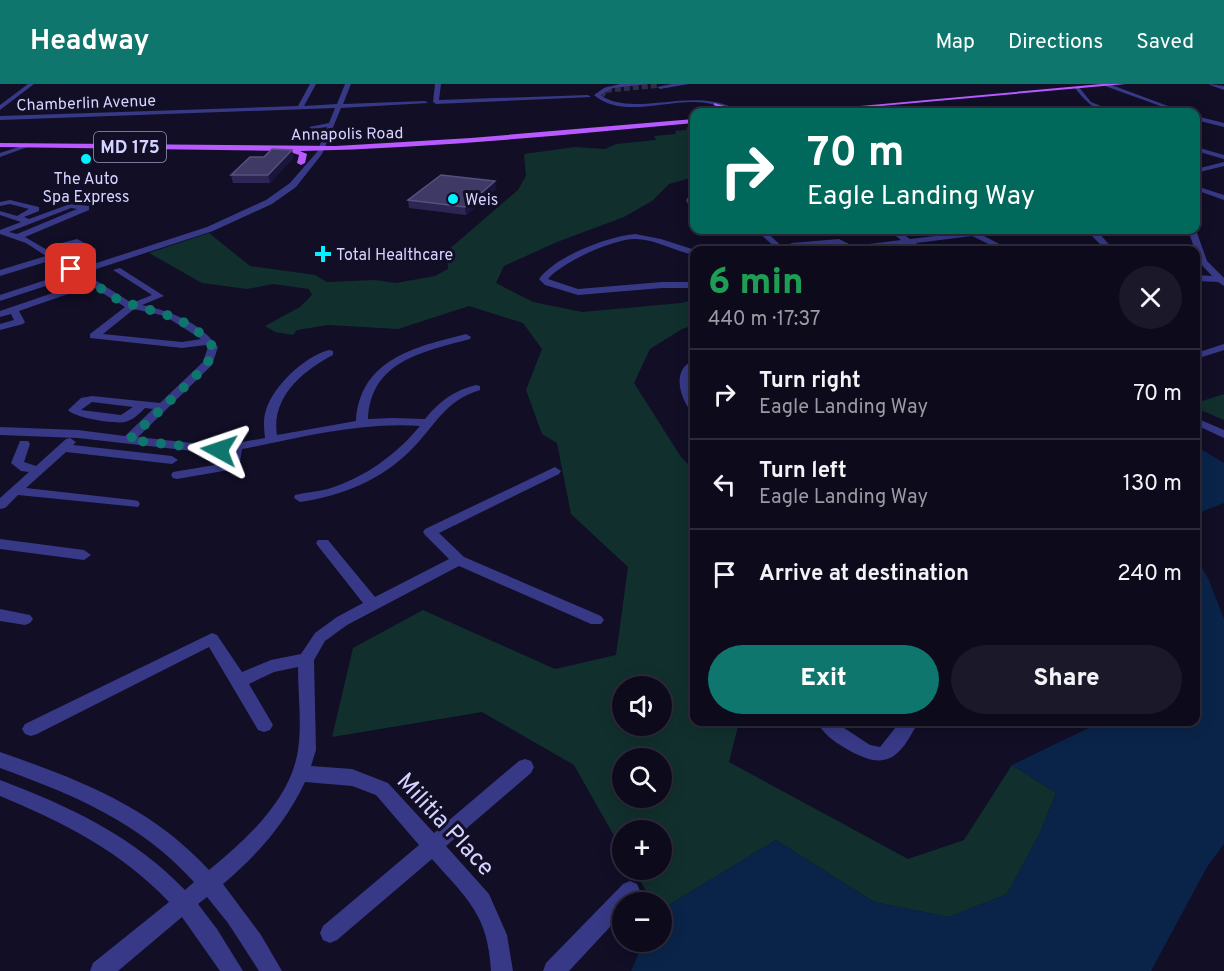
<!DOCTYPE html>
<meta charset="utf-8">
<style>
:root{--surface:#0d0a1c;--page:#1b1829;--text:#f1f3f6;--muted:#9a9aa3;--line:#2d2b3b;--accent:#0f766e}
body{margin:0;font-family:Overpass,sans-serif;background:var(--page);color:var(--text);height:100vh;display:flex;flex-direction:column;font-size:22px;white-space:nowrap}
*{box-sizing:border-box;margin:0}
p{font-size:20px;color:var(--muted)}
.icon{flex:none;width:33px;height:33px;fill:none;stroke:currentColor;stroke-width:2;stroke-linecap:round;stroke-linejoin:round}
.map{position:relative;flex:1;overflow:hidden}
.sheet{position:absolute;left:690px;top:162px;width:510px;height:480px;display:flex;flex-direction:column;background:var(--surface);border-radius:12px;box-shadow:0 3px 15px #0003,0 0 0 2px var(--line)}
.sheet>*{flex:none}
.guide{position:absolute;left:690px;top:24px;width:510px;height:126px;border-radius:12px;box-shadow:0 3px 15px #0003,0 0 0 2px var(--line);background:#00695c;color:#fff;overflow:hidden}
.controls{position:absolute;left:612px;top:592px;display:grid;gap:12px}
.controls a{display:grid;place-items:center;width:60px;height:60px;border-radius:50%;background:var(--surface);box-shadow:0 3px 15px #0003,0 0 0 2px var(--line);font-size:30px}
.pin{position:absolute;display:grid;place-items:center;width:51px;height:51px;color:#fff;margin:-26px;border-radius:12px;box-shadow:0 3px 9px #0006}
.me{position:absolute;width:66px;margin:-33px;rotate:275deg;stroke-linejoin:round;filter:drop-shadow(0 0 4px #0008)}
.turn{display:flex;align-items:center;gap:21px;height:126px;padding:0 18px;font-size:27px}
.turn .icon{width:78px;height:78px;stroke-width:2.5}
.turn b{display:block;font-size:42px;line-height:51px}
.round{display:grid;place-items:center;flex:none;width:63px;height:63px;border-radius:32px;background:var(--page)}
.overview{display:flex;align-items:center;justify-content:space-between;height:102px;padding:0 18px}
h1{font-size:36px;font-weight:800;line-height:45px;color:#1e9e55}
.button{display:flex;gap:12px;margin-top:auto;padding:12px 18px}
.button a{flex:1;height:69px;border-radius:36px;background:var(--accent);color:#fff;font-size:24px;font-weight:800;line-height:69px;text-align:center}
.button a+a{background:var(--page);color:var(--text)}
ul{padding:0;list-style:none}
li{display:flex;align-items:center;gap:18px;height:90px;padding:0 18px;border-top:2px solid var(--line)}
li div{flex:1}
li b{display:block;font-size:22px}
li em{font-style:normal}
header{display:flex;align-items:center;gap:36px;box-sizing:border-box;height:84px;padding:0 30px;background:var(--accent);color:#fff}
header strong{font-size:28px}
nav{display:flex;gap:33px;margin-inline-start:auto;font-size:21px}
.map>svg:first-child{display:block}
.green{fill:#11302d;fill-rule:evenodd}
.water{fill:#0a2449}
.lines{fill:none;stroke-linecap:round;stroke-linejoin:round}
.minor-tunnel{stroke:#2e2c47;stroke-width:6;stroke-dasharray:6 3;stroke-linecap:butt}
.minor{fill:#373986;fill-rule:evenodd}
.major{fill:#b85aff;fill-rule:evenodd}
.wall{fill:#2d2654}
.shaded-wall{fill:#1a153a}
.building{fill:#3f3966;stroke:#56517e;stroke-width:1.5}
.route{stroke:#0f766e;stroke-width:10;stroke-dasharray:0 18}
.poi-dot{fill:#00f2fe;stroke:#110e26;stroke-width:2}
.labels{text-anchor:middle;stroke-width:6;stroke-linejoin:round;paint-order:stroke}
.far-street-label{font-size:16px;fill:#d5d3ff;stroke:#110e26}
.far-poi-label{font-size:16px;fill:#d5d3ff;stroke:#110e26;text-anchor:start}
.shield{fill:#110e26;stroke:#9a98be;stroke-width:1.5}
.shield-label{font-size:18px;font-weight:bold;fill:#d5d3ff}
.near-street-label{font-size:24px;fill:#d5d3ff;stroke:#110e26}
</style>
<header>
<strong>Headway</strong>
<nav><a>Map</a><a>Directions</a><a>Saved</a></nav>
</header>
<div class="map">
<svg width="1224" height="887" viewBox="0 0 1224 887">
<rect width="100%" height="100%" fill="#110e26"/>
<path class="green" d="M694 41V93L669 100 652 117 624 133 557 158 504 182 496 199 533 218 582 228 681 219 694 216V241L682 245 650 265 634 299 681 373 694 386V638H739L729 678 908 775 964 756 1012 681 1056 709 1040 749 1007 810 949 833 874 818 776 756 662 825V819H653L634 786H662V747H622V766L574 681 482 628 332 653 353 564 423 526 555 585 616 571 628 483 571 430 557 359 542 350 526 306 542 265 523 239 469 222 398 245 328 241 297 246 293 251 275 248 265 242 300 223 312 211 309 205 273 200 247 205 202 199 149 169 209 149 250 182 315 191 327 198 375 196 396 199 435 192 448 185 447 167 518 106 526 92 524 70 575 63 605 65 616 60 656 56 654 52 676 50 675 47 686 46 688 42ZM622 603H662V642H622ZM622 675H662V714H622Z
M1224 310V336L1196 324V319Z"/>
<path class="water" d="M1196 362 1224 379V419L1196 430Z
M1196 474 1208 494 1224 535V760L1207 783 1151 887H631L644 858H662V825L776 756 874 818 949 833 1007 810 1040 749 1056 709 1012 681 1101 638H1196Z"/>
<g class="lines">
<path class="minor-tunnel" d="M604 12 602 11 605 6 658 1"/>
<path class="minor" d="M28 0H34L0 26V21Z
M310 0H316L304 22 337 20 345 0H351L343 20 425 17 428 19 341 24 322 70 296 103 272 120 213 147 84 189 132 219 152 211 113 186 120 184 164 212 142 221C173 228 199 238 218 263L212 281 138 353 219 362 265 354C264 344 263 335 266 326 274 301 304 273 329 266L333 267V271C302 287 271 314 277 351L356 337C360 275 415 263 466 250L471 253 470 255C422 268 371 277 368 335L393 334 425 335C440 317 453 307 476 301L480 302V306C444 317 436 341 411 366 381 396 342 412 300 418L294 414 295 411C306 408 317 408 328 405 364 394 396 371 420 342 359 338 300 354 242 365L240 378 235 385 177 395 173 394 171 391 173 388 227 379 229 368 219 370 78 354 0 351V343L78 346 125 352 153 325 145 324C139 330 133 336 125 338 114 340 75 334 68 326L81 314 92 312 160 319 203 278 208 263 206 261 182 264 90 254V250L125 223 91 202 19 227 25 238 23 240 0 246V240L14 236 11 230 0 233V227L85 198 76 192 0 217V211L70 188 52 176 0 192V186L46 172 26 159 0 150V146L21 138 0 131V127L17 132 29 125 10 120 0 122V118L10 116 39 123V127L24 133 29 135 70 120 89 122V126L25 153 54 170 67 166 62 163V159L77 155 96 165V169L80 174 73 170 60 174 78 185 207 143 266 116 290 99 317 68 327 43 312 45 309 43 329 39 335 24 0 36V32L298 22ZM71 124 77 125 17 150 9 148ZM76 160 86 166 81 168 71 162ZM134 225 165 232 201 255 182 258 103 250ZM92 318 133 323 121 331 81 326Z
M435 0H441L439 16 588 11 591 13 436 20 433 18Z
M620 0H648L613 4 600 11C635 35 696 0 739 27L735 28C722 23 709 18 694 18 664 17 620 34 594 11L604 4Z
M672 0H689L660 5 657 3Z
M1105 0H1109L1184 28H1177L1105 2Z
M1209 0 1224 2V6L1210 1Z
M1078 2 1091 18 1116 28C1097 30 1086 18 1075 4Z
M1196 32 1224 39V43L1196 36Z
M28 60 33 61 0 73V69Z
M1196 63 1224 71V75L1196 67Z
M1224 78V82L1196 89V85Z
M1196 102 1224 111V116L1196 106Z
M691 110H694V126H691L686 116Z
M756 146H764L786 166H778Z
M888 146H897L910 155 986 146H1005L1001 148 982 151 1011 166H1001L972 152 916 159 924 166H915L907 160 858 166H838L843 163 837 160 792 163 788 161 792 159 839 155 853 162 901 156Z
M1188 146H1196L1207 177 1224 194V202L1218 198 1196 197V191L1212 192 1199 178Z
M1092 148H1098L1114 166H1106L1092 152Z
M635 150 661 155 695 166 694 171C675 167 657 156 636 155 615 154 562 178 548 195L578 205 662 198H694V204H662L578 211 545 201 539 195C556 172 606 153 635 150Z
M1224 260V266L1196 275V269Z
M694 276C695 284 690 290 690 299 689 309 695 318 694 327L690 326C679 311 672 285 694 276Z
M1196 334 1224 346V354L1196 341Z
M70 354 76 358 73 361 172 372 178 376 172 380 66 368 26 404 133 416 138 417 140 420 138 423 18 411 5 424 0 425V414L29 388 21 387 11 379 20 357H28L30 360 24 378 36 382 66 355Z
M555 383 561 387 559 390 439 449 464 473 601 532 604 536 601 540H591L459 482 347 541 325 557 314 576 316 666 311 682 352 685 388 699 434 749 519 677 525 675 531 677 534 683 531 689 446 762 489 810 507 851 513 887H491C488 830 467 815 432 775L337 856 330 859 323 856 320 849 323 842 419 761 376 711 352 702 305 698C285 740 258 770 223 800L261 851 282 887H259L228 839 207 813 198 820 217 845 243 887H220L182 833 118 887H90L93 879 169 818C122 768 63 738 0 712V696C69 722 133 752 185 806L194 798C140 738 74 711 0 684V668C80 696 150 722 209 786 246 756 291 715 298 666 302 641 298 609 298 583L274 588 249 600 273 641 270 646 264 648 258 646 209 563 37 650 31 652 25 650 22 645 25 640 212 549 217 551 242 588 271 576 301 570 315 549 337 533 363 519 318 462 316 459 318 456H328L375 513 449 475 425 451 423 448 425 445Z
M0 455 84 466 91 471 84 476 0 465Z
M0 525 30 531 33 535 30 539 25 541 0 537Z
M817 638H835L870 661 880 663 900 638H918C898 678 884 687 845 664 833 657 824 650 817 638Z
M630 797 637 800 640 807 633 819H622V830L569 887H543L546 879 623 800Z"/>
<path class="major" d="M1102 0H1126L814 28H794Z
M714 19 724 22 725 28H719V24L714 21Z
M694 35V39C563 51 432 64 300 67L307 70 305 79 301 81 297 79 299 71 287 67 0 63V59L336 62 471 54Z"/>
</g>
<path class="wall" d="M294 73 270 99H233L231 91Z
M496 105 466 131 409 124 408 116Z"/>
<path class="shaded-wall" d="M292 66 294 73 270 99 268 91Z
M495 97 496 105 466 131 465 123Z"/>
<path class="building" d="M272 65 292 66 268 91H231L250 73H264Z
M441 91 495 97 465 123 408 116Z"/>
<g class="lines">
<path class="route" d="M71 185 120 217 177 234 203 251 213 263 211 273 204 284 129 356 219 366"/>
</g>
<g class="poi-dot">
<circle cx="86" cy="75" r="6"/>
<circle cx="453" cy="115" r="6"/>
<path d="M320 161h6v6h6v6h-6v6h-6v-6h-6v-6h6z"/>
</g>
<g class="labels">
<g class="far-street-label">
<text transform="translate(86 18) rotate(-2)" y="6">Chamberlin Avenue</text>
<text transform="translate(347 49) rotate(-1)" y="6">Annapolis Road</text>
</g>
<g class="far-poi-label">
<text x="86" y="100" text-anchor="middle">The Auto<tspan x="86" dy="18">Spa Express</tspan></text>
<text x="465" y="121">Weis</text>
<text x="336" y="176">Total Healthcare</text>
</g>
<rect class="shield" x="94" y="48" width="72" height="30" rx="4.5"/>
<g class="shield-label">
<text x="130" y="69">MD 175</text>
</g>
<g class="near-street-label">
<text transform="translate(446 740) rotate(47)" y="8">Militia Place</text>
</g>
</g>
</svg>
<div class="controls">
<a><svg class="icon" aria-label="sound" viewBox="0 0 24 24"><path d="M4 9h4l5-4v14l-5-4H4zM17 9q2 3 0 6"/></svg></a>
<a><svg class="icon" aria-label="search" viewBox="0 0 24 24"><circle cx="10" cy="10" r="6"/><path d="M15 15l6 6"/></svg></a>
<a>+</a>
<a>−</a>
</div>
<div class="pin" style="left:71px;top:185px;background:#d93025"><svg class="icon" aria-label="arrive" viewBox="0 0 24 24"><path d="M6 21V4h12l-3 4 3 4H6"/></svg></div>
<svg class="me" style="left:219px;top:366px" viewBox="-20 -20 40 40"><path d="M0-17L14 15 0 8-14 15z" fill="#0f766e" stroke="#fff" stroke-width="4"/></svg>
<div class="guide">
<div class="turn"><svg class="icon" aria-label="right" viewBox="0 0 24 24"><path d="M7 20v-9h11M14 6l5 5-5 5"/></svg><div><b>70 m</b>Eagle Landing Way</div></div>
</div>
<section class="sheet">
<div class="overview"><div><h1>6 min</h1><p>440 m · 17:37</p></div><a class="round"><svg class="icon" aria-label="close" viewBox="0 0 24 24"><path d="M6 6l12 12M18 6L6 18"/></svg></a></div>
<ul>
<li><svg class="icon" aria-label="right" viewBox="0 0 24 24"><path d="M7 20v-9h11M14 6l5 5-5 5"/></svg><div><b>Turn right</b><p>Eagle Landing Way</p></div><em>70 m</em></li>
<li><svg class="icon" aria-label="left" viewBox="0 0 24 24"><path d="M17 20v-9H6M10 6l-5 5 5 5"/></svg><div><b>Turn left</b><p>Eagle Landing Way</p></div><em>130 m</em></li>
<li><svg class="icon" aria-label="arrive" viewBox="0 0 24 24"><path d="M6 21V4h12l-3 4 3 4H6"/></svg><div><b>Arrive at destination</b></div><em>240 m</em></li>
</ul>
<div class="button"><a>Exit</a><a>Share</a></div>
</section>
</div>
